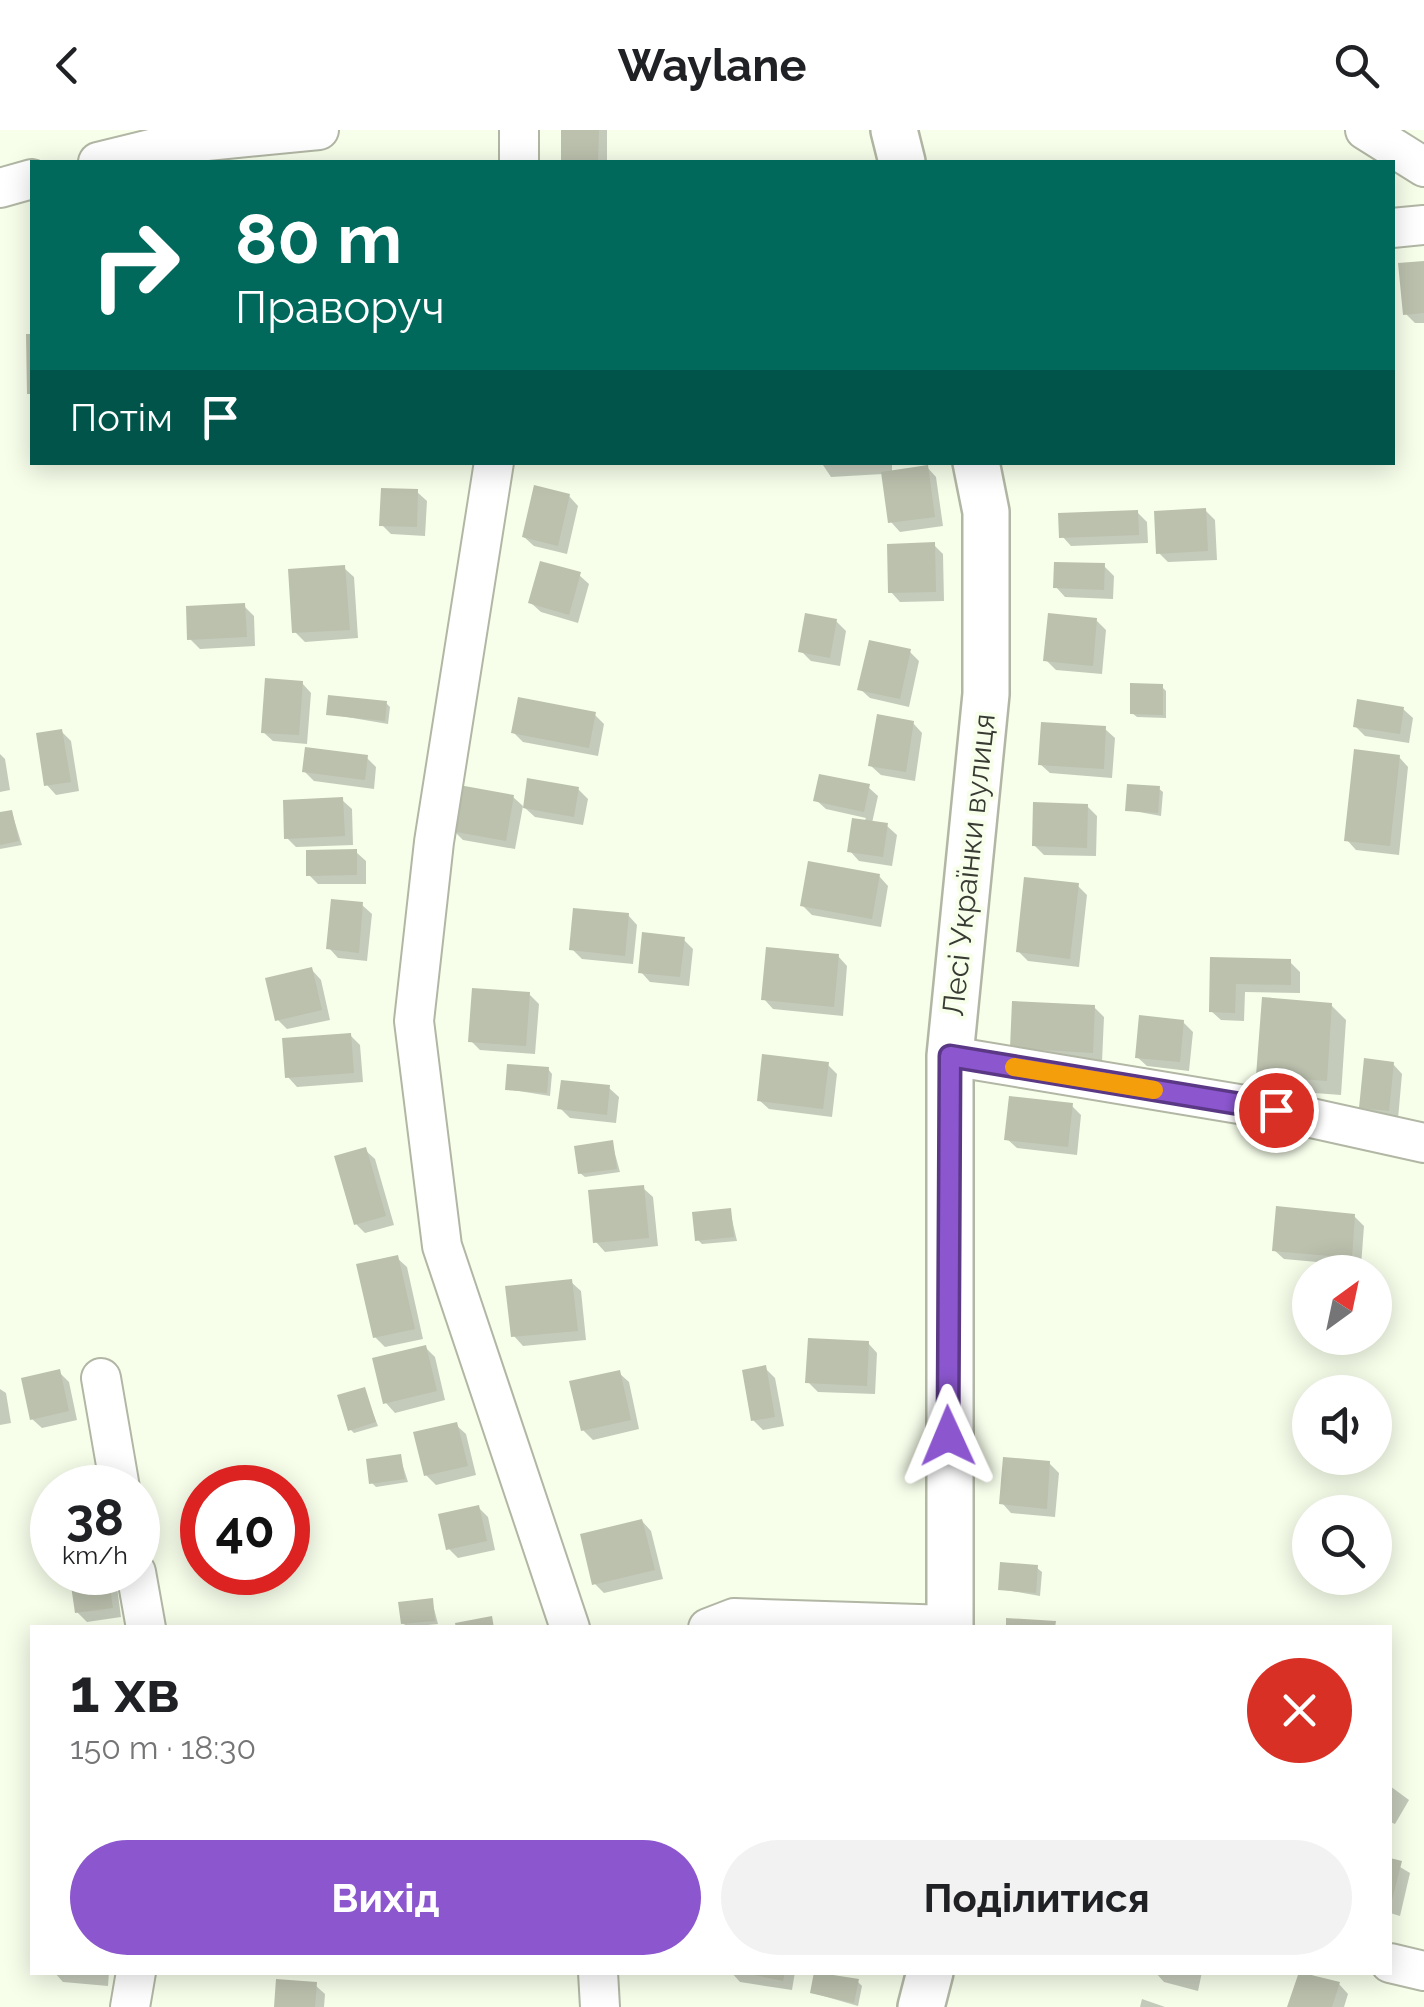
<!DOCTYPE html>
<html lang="uk">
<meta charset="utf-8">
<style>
:root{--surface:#fff;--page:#f2f2f2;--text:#202124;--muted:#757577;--accent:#8b56ce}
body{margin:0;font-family:Raleway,sans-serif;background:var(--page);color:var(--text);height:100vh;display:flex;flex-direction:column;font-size:38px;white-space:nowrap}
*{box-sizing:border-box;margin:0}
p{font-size:32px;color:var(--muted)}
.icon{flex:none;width:55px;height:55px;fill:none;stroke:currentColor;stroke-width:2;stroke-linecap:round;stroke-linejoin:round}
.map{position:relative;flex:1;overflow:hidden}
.panel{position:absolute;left:30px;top:1495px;width:1362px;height:350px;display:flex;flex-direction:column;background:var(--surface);border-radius:0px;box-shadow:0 5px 25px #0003}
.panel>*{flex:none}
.banner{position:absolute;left:30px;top:30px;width:1365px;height:305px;border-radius:0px;box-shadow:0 5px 25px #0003;background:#00695c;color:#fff;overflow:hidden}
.needle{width:65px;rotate:33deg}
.tools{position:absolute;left:1292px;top:1125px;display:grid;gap:20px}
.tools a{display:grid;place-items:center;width:100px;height:100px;border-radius:50%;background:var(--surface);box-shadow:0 5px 25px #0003;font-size:50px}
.speed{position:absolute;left:30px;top:1335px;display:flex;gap:20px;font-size:50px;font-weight:700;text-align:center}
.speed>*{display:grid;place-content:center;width:130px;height:130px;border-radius:50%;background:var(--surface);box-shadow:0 5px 25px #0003;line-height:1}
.speed small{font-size:25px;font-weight:400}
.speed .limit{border:15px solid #d22;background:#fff;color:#111}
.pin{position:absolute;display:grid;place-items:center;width:85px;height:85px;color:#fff;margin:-42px;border:5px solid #fff;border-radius:50%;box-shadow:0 2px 10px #0007}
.me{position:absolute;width:110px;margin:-55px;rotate:359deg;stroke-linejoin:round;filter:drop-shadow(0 0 8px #0008)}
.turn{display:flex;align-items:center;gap:35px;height:210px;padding:0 40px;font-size:45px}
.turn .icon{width:130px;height:130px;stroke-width:2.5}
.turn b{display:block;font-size:70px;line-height:85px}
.then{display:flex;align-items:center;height:95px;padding:0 40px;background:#0003;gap:20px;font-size:38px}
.round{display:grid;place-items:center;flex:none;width:105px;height:105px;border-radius:52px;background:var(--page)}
.summary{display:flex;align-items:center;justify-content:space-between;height:170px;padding:0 40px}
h1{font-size:60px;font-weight:700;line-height:75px}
.cta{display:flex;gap:20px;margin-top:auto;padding:20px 40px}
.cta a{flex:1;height:115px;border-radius:60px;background:var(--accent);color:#fff;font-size:40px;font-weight:700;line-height:115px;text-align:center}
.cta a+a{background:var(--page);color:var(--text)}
header{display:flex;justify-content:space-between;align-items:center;height:130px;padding:0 40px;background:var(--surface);font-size:45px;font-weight:700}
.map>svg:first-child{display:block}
.shadow{fill:#0003}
.building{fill:#bbc1ad}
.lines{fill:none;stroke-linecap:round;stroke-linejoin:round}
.minor-casing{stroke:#b1b7a4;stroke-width:42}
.tertiary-casing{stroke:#b1b7a4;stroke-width:50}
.minor{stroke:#fff;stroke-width:38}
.tertiary{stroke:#fff;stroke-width:45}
.route-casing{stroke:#5a3886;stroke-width:25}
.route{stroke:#8b56ce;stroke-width:18}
.slow{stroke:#f59e0b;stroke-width:18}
.labels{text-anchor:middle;stroke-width:8;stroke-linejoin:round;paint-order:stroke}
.street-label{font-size:30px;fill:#383b33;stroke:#f7feea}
</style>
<header><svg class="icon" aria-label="back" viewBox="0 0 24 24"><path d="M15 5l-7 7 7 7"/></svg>Waylane<svg class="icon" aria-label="search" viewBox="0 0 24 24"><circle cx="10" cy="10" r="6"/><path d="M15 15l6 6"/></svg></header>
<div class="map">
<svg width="1424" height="1877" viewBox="0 0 1424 1877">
<rect width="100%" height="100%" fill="#f7feea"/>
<path class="shadow" d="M564 0H607V32H563Z
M1424 134V193H1415L1406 184Z
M821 332H892V342L927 337 936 347 943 396 900 402 891 392 883 344 831 347Z
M417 362 427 371 425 406 391 404 382 395Z
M569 366 578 376 567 424 534 416 524 407Z
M1205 380 1215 390 1217 430 1168 432 1159 423Z
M1137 382 1147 392 1148 413 1071 416 1062 406Z
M934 415 943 424 944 471 900 472 891 462Z
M1104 436 1114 446 1113 469 1065 467 1056 457Z
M344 438 354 447 358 508 305 512 295 502Z
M579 445 589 454 578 493 541 482 531 473Z
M244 476 254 486 255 516 200 519 190 509Z
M1096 490 1106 500 1102 544 1056 540 1046 530Z
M836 491 846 501 840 536 811 531 801 521Z
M910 522 919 531 909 577 870 568 860 559Z
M302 553 311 563 307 614 273 611 263 602Z
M1162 557 1166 561V588L1137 587 1132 583Z
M386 573 390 577 388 594 329 584Z
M1403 579 1413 588 1409 613 1365 606 1355 596Z
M594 584 604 594 598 626 523 612 513 602Z
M913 593 922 603 915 651 881 645 871 636Z
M1105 599 1115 608 1112 648 1050 643 1040 634Z
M61 601 71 611 79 661 56 665 47 655Z
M0 624 5 629 10 660 0 662Z
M1399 627 1408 637 1399 725 1356 720 1347 710Z
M367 628 376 637 374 659 314 651 304 641Z
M868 657 878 666 872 693 887 696 897 705 892 736 859 731 850 721 866 688 826 679 816 670Z
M1158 658 1163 662 1161 686 1128 680Z
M578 659 588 669 583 695 535 687 525 678Z
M513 667 523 676 515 719 463 710 453 700Z
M342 670 352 679 353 715 296 717 287 708Z
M1087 676 1097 686 1096 726 1044 725 1034 715Z
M12 683 22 715 0 719V685Z
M356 722 366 731V754H318L309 745Z
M879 746 888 756 881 797 812 785 802 775Z
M1078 756 1087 765 1079 837 1028 831 1018 821Z
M362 775 372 784 367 831 338 828 329 818Z
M628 785 637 795 633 834 582 829 572 819Z
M683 809 693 819 689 856 650 852 641 842Z
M838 826 847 836 843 886 773 879 764 869Z
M1212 830 1290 832 1300 842V863L1245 862 1244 891 1221 890 1211 881Z
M312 840 321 850 330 890 287 899 277 889Z
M529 864 539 874 535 924 480 920 471 911Z
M1331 875 1346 890 1341 965 1274 960 1259 945Z
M1094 877 1104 887 1102 932 1022 927 1012 917Z
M1183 892 1193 902 1189 941 1147 936 1137 927Z
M350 905 360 915 363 952 297 957 288 947Z
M1393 934 1402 944 1398 989 1371 986 1361 977Z
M828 935 837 944 832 987 769 979 759 970Z
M548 939 552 944 550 966 507 959Z
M609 958 619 967 616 993 570 988 560 978Z
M1072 976 1081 985 1077 1025 1017 1018 1007 1009Z
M612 1013 620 1042 585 1047 580 1043Z
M365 1020 375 1029 394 1095 365 1103 356 1094Z
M643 1058 653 1067 658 1116 605 1122 596 1112Z
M730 1081 737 1111 702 1114 698 1110Z
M1354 1086 1364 1096 1361 1136 1284 1129 1274 1120Z
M397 1128 407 1137 423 1209 385 1217 375 1207Z
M571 1152 581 1161 586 1210 523 1216 514 1206Z
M868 1213 877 1223 875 1264 818 1262 808 1252Z
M425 1217 435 1227 445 1270 395 1283 386 1273Z
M765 1238 775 1248 784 1296 763 1300 753 1290Z
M59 1242 69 1252 77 1290 42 1298 32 1289Z
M619 1243 629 1252 639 1299 593 1310 583 1300Z
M0 1259 6 1263 11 1293 0 1295Z
M364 1260 378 1296 354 1303 350 1299Z
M456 1295 466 1304 476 1345 436 1355 426 1345Z
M400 1327 408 1352 376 1357 372 1353Z
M1049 1333 1059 1343 1055 1387 1011 1383 1002 1373Z
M478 1377 488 1387 495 1420 458 1428 449 1419Z
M642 1391 651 1401 663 1449 604 1463 595 1454Z
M1037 1438 1042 1442 1040 1466 1000 1459Z
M72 1442H115L121 1487 87 1492 77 1482Z
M432 1471 438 1494 407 1497 403 1493Z
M1390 1656 1409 1670 1395 1694 1390 1692Z
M1390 1731 1410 1743 1400 1786 1390 1783Z
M54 1842H109L108 1856 63 1852Z
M731 1842H795L792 1860 740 1852Z
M1155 1842H1202L1198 1861 1164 1852Z
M1301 1842 1339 1854 1348 1864 1344 1877H1290Z
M858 1852 862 1856 858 1876 813 1863Z
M315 1855 325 1864 324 1877H276Z
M1142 1869 1165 1877H1140Z"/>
<path class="building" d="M561 0H599L598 32H561Z
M1424 131V183L1403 185 1398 133Z
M26 204H32V264H27Z
M928 335 935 387 888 393 881 342Z
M534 355 570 364 558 416 522 407Z
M381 358 418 359 417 397 379 396Z
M1206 378 1208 421 1156 424 1154 381Z
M1138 380 1139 405 1059 408 1058 383Z
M935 412 936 462 888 463 887 414Z
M540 431 581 442 569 485 528 473Z
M1054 432 1105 433 1104 460 1053 458Z
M345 435 350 500 292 503 288 439Z
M245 473 247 507 187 510 186 476Z
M805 483 837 489 830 528 798 522Z
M1048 483 1097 488 1093 536 1043 531Z
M869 510 911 519 900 569 857 560Z
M265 548 303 551 299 605 261 603Z
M1130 553 1163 554V585L1130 584Z
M328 565 387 571 385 591 326 585Z
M518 567 596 582 589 618 511 603Z
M1357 569 1404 577 1400 604 1353 597Z
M877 584 914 591 906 642 868 636Z
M1041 592 1106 596 1104 639 1038 635Z
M62 599 71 652 44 656 36 603Z
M305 617 368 625 365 650 302 642Z
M1354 619 1400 625 1390 716 1344 711Z
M819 644 870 654 864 682 813 671Z
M527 648 579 657 574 687 523 678Z
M1127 654 1160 656 1158 683 1125 681Z
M459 655 514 665 506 711 451 701Z
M343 667 345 706 284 709 283 670Z
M1033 672 1088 674 1087 718 1032 716Z
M12 680 19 711 0 715V682Z
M852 688 888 693 883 727 847 722Z
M357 719V745L306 746V720Z
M808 731 880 744 872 789 800 776Z
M1024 747 1079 753 1070 829 1016 822Z
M331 769 363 772 359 823 326 819Z
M573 778 629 783 625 826 569 820Z
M642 802 685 807 680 847 638 843Z
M766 817 839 824 834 877 761 870Z
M1210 827 1291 829V855L1236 854 1235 883 1209 882Z
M312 837 322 880 275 891 265 848Z
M472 858 530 862 526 916 468 912Z
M1262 867 1332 873 1327 951 1256 946Z
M1012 871 1095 875 1093 923 1010 918Z
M1139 885 1184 890 1180 932 1135 928Z
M351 903 354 943 285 948 282 908Z
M762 924 829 932 823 979 757 971Z
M1364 928 1394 932 1389 981 1359 978Z
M507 934 549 937 547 963 505 960Z
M561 950 610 955 607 985 557 979Z
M1009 966 1073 973 1068 1017 1004 1010Z
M613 1010 617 1039 578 1044 574 1016Z
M366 1017 386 1086 354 1095 334 1026Z
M644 1055 649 1108 593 1113 588 1060Z
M1276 1076 1355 1084 1352 1128 1272 1121Z
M731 1078 734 1107 695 1111 692 1082Z
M398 1125 415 1199 373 1208 356 1134Z
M572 1149 578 1201 511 1207 505 1156Z
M808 1208 869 1211 867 1256 805 1253Z
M426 1215 437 1261 383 1274 372 1228Z
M766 1235 775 1287 751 1291 742 1240Z
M60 1239 69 1281 30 1290 21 1248Z
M620 1240 631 1290 581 1301 569 1251Z
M365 1257 376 1292 348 1301 337 1265Z
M457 1292 468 1336 424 1346 413 1302Z
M401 1324 405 1349 369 1354 366 1329Z
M1003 1327 1050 1331 1047 1379 999 1374Z
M479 1375 487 1411 446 1420 438 1384Z
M642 1389 655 1440 592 1455 580 1404Z
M1000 1432 1038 1435 1036 1463 998 1460Z
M69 1442H108L113 1478 75 1483Z
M433 1468 435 1491 401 1494 398 1472Z
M492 1486 494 1498H456L455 1493Z
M1006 1488 1056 1491 1055 1498H1006Z
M1390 1728 1402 1731 1391 1774H1390Z
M739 1842H785L783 1851Z
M814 1842 859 1849 854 1873 810 1863Z
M1299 1842 1340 1852 1332 1877H1287Z
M276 1849 317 1852 315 1877H274Z"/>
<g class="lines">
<defs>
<path id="minor" d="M1365 0 1424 37
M98 32 167 15 319 0
M519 32V0
M0 58 32 49
M1392 98 1424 95
M494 332 434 712 414 891 442 1116 570 1498
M950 926 1275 980 1424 1013
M101 1248 120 1358
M136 1442 146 1498
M708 1498 734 1488 950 1495
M1390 1833 1424 1841
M598 1842 600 1877
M130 1877 136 1842"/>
<path id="tertiary" d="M894 0 902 32
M950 1498V926L986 564V382L976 332
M921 1877 930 1842"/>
</defs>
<use href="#minor" class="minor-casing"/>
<use href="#tertiary" class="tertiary-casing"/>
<use href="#minor" class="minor"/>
<use href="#tertiary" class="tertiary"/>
</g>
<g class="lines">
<defs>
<path id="route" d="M948 1306 950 926 1276 980"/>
</defs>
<use href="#route" class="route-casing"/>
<use href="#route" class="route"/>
<path class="slow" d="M1014 937 1154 960"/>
</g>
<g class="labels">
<g class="street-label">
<text transform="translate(969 735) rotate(-84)" y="10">Лесі Українки вулиця</text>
</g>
</g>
</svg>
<div class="tools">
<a><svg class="needle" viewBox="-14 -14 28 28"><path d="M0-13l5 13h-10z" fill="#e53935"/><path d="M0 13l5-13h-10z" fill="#757577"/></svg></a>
<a><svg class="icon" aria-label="sound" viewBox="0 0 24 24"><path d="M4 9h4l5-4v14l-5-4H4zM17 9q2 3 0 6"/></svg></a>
<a><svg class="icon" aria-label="search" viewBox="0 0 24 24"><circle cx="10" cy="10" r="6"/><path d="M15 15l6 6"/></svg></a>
</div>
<div class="speed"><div>38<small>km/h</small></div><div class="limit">40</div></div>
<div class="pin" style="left:1276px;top:980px;background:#d93025"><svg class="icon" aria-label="arrive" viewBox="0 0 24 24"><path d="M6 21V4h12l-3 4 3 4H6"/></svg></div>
<svg class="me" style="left:948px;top:1306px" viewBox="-20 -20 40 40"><path d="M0-17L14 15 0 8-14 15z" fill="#8b56ce" stroke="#fff" stroke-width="4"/></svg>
<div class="banner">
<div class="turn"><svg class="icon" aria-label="right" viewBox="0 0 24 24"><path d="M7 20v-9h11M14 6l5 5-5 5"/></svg><div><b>80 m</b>Праворуч</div></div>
<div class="then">Потім<svg class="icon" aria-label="arrive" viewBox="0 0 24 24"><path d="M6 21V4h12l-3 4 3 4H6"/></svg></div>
</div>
<section class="panel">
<div class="summary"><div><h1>1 хв</h1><p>150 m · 18:30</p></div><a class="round" style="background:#d93025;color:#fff"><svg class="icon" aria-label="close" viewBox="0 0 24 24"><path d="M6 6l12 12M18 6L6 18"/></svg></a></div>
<div class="cta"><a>Вихід</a><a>Поділитися</a></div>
</section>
</div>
